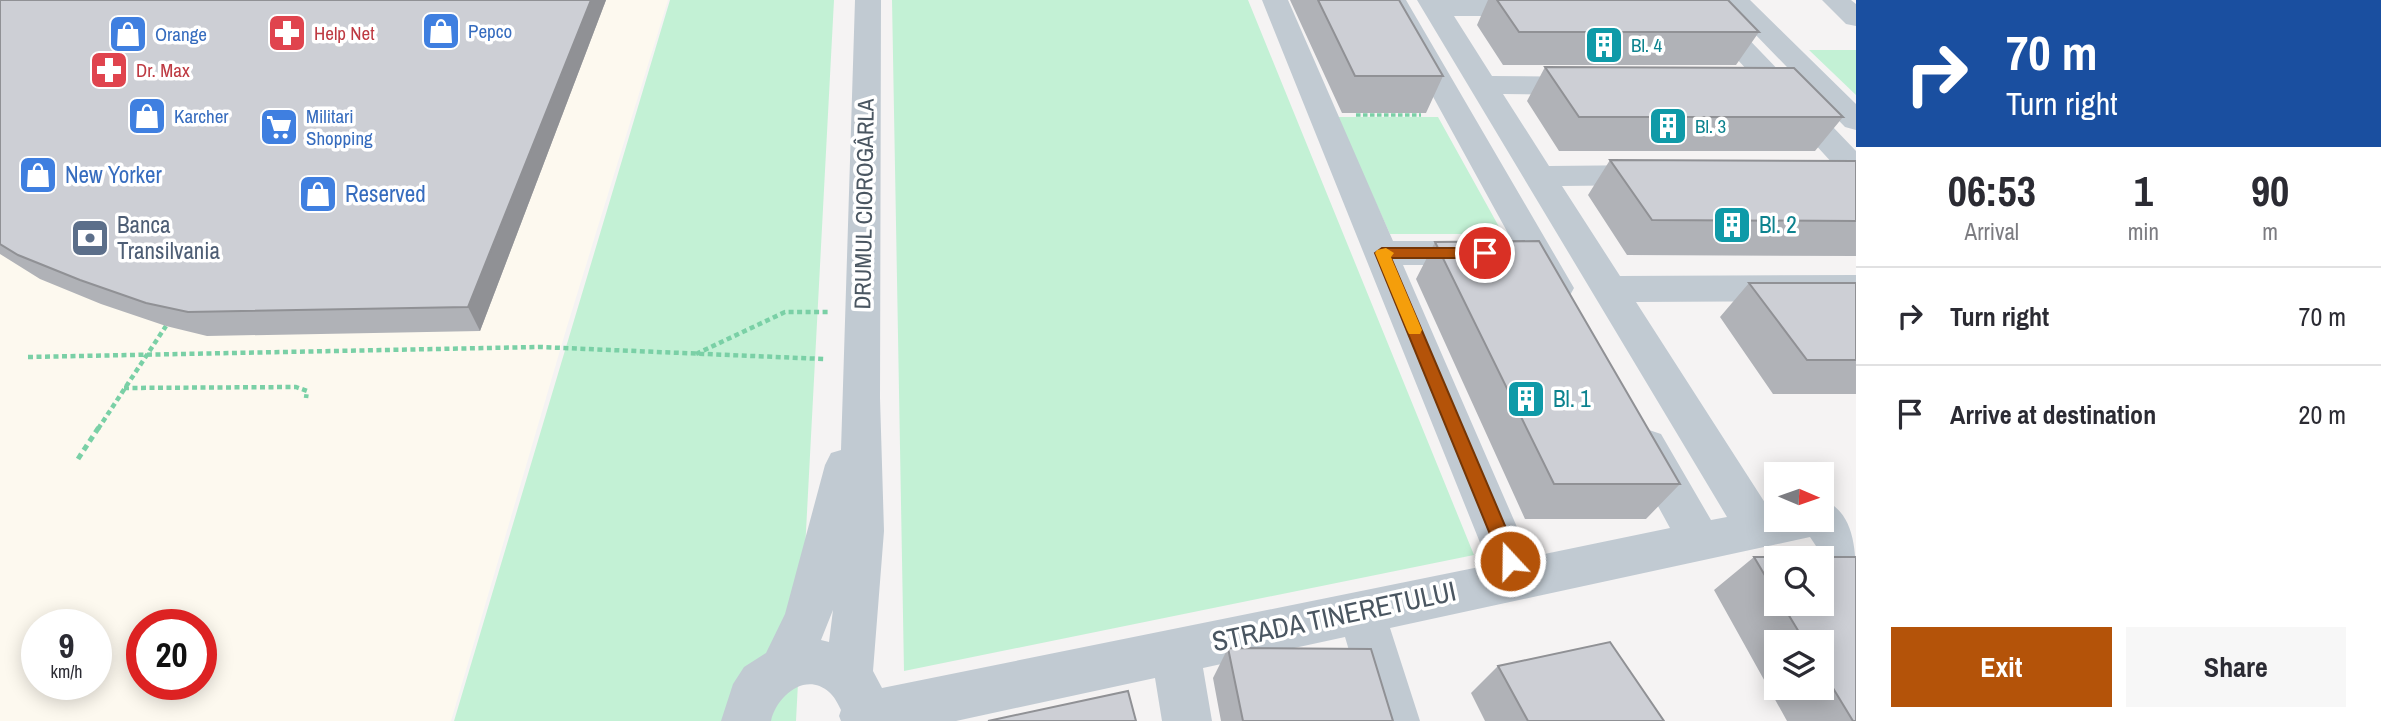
<!DOCTYPE html>
<meta charset="utf-8">
<style>
:root{--surface:#fff;--page:#f7f7f7;--text:#2b2b33;--muted:#7c7c81;--line:#e1e1e2;--accent:#b45309}
body{margin:0;font-family:"Archivo Narrow",sans-serif;background:var(--page);color:var(--text);height:100vh;display:flex;flex-direction:column;font-size:26px;white-space:nowrap}
*{box-sizing:border-box;margin:0}
p{font-size:23px;color:var(--muted)}
.icon{flex:none;width:38px;height:38px;fill:none;stroke:currentColor;stroke-width:2;stroke-linecap:round;stroke-linejoin:round}
.map{position:relative;flex:1;overflow:hidden}
.side{display:flex;flex-direction:column;background:var(--surface);width:525px}
.side>*{flex:none}
.top-card{background:#1a4fa0;color:#fff;overflow:hidden}
.needle{width:46px;rotate:92deg}
.controls{position:absolute;left:1764px;top:462px;display:grid;gap:14px}
.controls a{display:grid;place-items:center;width:70px;height:70px;border-radius:0px;background:var(--surface);box-shadow:0 4px 18px #0003;font-size:35px}
.speed{position:absolute;left:21px;top:609px;display:flex;gap:14px;font-size:35px;font-weight:700;text-align:center}
.speed>*{display:grid;place-content:center;width:91px;height:91px;border-radius:50%;background:var(--surface);box-shadow:0 4px 18px #0003;line-height:1}
.speed small{font-size:18px;font-weight:400}
.speed .limit{border:10px solid #d22;background:#fff;color:#111}
.pin{position:absolute;display:grid;place-items:center;width:60px;height:60px;color:#fff;margin:-30px;border:4px solid #fff;border-radius:50%;box-shadow:0 2px 7px #0007}
.me{position:absolute;width:77px;margin:-38px;rotate:339deg;stroke-linejoin:round;filter:drop-shadow(0 0 5px #0008)}
.turn{display:flex;align-items:center;gap:24px;height:147px;padding:0 35px;font-size:32px}
.turn .icon{width:91px;height:91px;stroke-width:2.5}
.turn b{display:block;font-size:49px;line-height:60px}
.eta{display:flex;justify-content:space-evenly;align-items:center;height:119px;text-align:center}
.eta b{font-size:42px;font-weight:700;line-height:49px}
.action{display:flex;gap:14px;margin-top:auto;padding:14px 35px}
.action a{flex:1;height:80px;border-radius:0px;background:var(--accent);color:#fff;font-size:28px;font-weight:700;line-height:80px;text-align:center}
.action a+a{background:var(--page);color:var(--text)}
ul{padding:0;list-style:none}
li{display:flex;align-items:center;gap:21px;height:98px;padding:0 35px;border-top:2px solid var(--line)}
li div{flex:1}
li b{display:block;font-size:26px}
li em{font-style:normal}
main{display:flex;flex:1;min-height:0}
.map>svg:first-child{display:block}
.commercial{fill:#fdf9ef;fill-rule:evenodd}
.green{fill:#c3f1d5}
.lines{fill:none;stroke-linecap:round;stroke-linejoin:round}
.path-far2{stroke:#7ad0a6;stroke-width:3.5;stroke-dasharray:4.5 2.5;stroke-linecap:butt}
.path-far1{stroke:#7ad0a6;stroke-width:4.5;stroke-dasharray:5 3.5;stroke-linecap:butt}
.path{stroke:#7ad0a6;stroke-width:5;stroke-dasharray:6 4.5;stroke-linecap:butt}
.minor{fill:#c1cad2;fill-rule:evenodd}
.wall{fill:#b0b2b7;fill-rule:evenodd}
.shaded-wall{fill:#909195}
.building{fill:#cdcfd5;stroke:#909195;stroke-width:2}
.route{fill:#b45309;stroke:#753606;stroke-width:2}
.slow{fill:#f59e0b}
.labels{text-anchor:middle;stroke-width:7;stroke-linejoin:round;paint-order:stroke}
.far-shop-label{font-size:19px;fill:#366cbe;stroke:#fff;text-anchor:start}
.far-health-label{font-size:19px;fill:#be3a42;stroke:#fff;text-anchor:start}
.far-culture-label{font-size:19px;fill:#0d838f;stroke:#fff;text-anchor:start}
.shop-label{font-size:23px;fill:#366cbe;stroke:#fff;text-anchor:start}
.street-label{font-size:23px;fill:#4a5661;stroke:#fff}
.service-label{font-size:23px;fill:#4e5e75;stroke:#fff;text-anchor:start}
.culture-label{font-size:23px;fill:#0d838f;stroke:#fff;text-anchor:start}
.near-street-label{font-size:28px;fill:#4a5661;stroke:#fff}
</style>
<main>
<div class="map">
<svg width="1856" height="721" viewBox="0 0 1856 721">
<rect width="100%" height="100%" fill="#f5f3f3"/>
<path class="commercial" d="M0 0H668L566 330 451 721H0ZM37 625H96V684H37ZM142 625H201V684H142Z"/>
<path class="green" d="M670 0H834L796 721H454Z
M892 0H1248L1474 555 904 671Z
M1809 50H1856V95Z
M1337 117H1438L1503 234H1390Z"/>
<g class="lines">
<path class="path-far2" d="M1356 115H1421"/>
<path class="path-far1" d="M696 354 785 312H828
M28 357 540 347 824 359
M124 388 296 387 307 391 306 398
M98 429 166 326"/>
<path class="path" d="M78 459 99 427"/>
<path class="minor" d="M855 0H881L880 398 884 531 873 671 882 688 1489 565 1262 0H1288L1393 241H1481L1493 245 1498 253 1493 261 1481 265H1403L1530 557 1670 528 1625 446 1631 434 1646 429 1661 434 1711 520 1727 517 1417 0H1538L1547 2 1551 8 1547 14 1538 16H1454L1492 76 1587 77 1597 80 1602 86 1597 92 1587 95 1503 94 1549 166 1651 165 1662 168 1667 175 1662 182 1651 185 1562 186 1620 276 1856 275V301L1636 302 1769 509 1776 507V520H1822V499C1856 513 1856 552 1856 588L1840 582 1810 537 1390 628 1420 721H1370L1345 637 1203 668 1212 721H1162L1155 678 956 721H841L839 716 841 710C838 704 834 696 829 692 805 671 776 697 771 721H721L733 684 744 667 766 653 785 614 825 465 831 453 841 450ZM833 610 829 642 821 640Z
M1380 0H1406L1574 288 1569 297 1556 301 1543 297Z
M1683 0H1711L1856 151V180L1845 177Z
M1722 0H1750L1856 104V130L1845 127Z
M1822 0H1851L1856 4V26L1846 24Z"/>
</g>
<path class="wall" d="M0 0H606L480 331 207 336 166 326 101 304 40 279 0 254Z
M1290 0H1399L1443 76 1426 113H1342Z
M1488 0H1728L1759 32 1736 65H1503L1477 25Z
M1545 67 1843 117 1815 151H1559L1527 101Z
M1610 160 1856 161V256L1627 255 1588 195Z
M1435 242 1680 484 1646 519H1525L1416 279Z
M1749 283H1856V394H1773L1720 317Z
M1754 557H1856V721H1787L1714 590ZM1776 558H1822V604H1776ZM1776 642H1822V688H1776Z
M1228 648 1393 721H1221L1213 678Z
M1498 666 1664 721H1485L1471 693Z"/>
<path class="shaded-wall" d="M591 0H606L480 331 468 307Z"/>
<path class="building" d="M0 0H591L468 307 188 312 146 303 80 280 18 255 0 244Z
M1318 0H1399L1443 76H1355Z
M1497 0H1728L1759 32H1519Z
M1545 67 1794 68 1843 117H1579Z
M1610 160 1856 161V221L1652 220Z
M1539 241 1680 484H1554L1435 242Z
M1749 283H1856V360H1807Z
M1754 557H1856V721H1853L1822 670V642H1805L1782 604H1822V558H1776V594Z
M1610 642 1664 721H1528L1498 666Z
M1228 648 1371 649 1393 721H1243Z
M1128 691 1136 721H988Z"/>
<path class="route" d="M1382 248H1485L1492 253 1485 258H1391L1520 561 1517 567 1510 569 1504 567 1501 561 1375 253Z"/>
<path class="slow" d="M1386 248 1394 253 1391 257 1422 330 1420 334H1409L1407 330 1375 253 1377 250Z"/>
<defs>
<symbol id="shop-square" viewBox="-11 -11 22 22"><rect x="-9" y="-9" width="18" height="18" rx="4" fill="#3f7fe0" stroke="#fff"/><path d="M-5-2.5h2.3a2.7 3.5 0 0 1 5.4 0H5L5.5 6h-11ZM-1.5-2.5h3a1.5 2.3 0 0 0-3 0Z" fill="#fff"/></symbol>
<symbol id="pharmacy-square" viewBox="-11 -11 22 22"><rect x="-9" y="-9" width="18" height="18" rx="4" fill="#e0444e" stroke="#fff"/><path d="M-2-6h4v4h4v4h-4v4h-4v-4h-4v-4h4Z" fill="#fff"/></symbol>
<symbol id="building-square" viewBox="-11 -11 22 22"><rect x="-9" y="-9" width="18" height="18" rx="4" fill="#0f9aa8" stroke="#fff"/><path d="M-4-6H4V6H1V3H-1V6H-4ZM-2.5-4.3h1.7v1.8h-1.7ZM.8-4.3h1.7v1.8H.8ZM-2.5-1h1.7V.8h-1.7ZM.8-1h1.7V.8H.8Z" fill="#fff"/></symbol>
<symbol id="supermarket-square" viewBox="-11 -11 22 22"><rect x="-9" y="-9" width="18" height="18" rx="4" fill="#3f7fe0" stroke="#fff"/><path d="M-6-5.5h2.5l.6 2H6L4.5 2H-2.5L-4.4-4H-6ZM-1.5 3.2a1.3 1.3 0 1 0 .1 0ZM3 3.2a1.3 1.3 0 1 0 .1 0Z" fill="#fff"/></symbol>
<symbol id="bank-square" viewBox="-11 -11 22 22"><rect x="-9" y="-9" width="18" height="18" rx="4" fill="#5c6f8a" stroke="#fff"/><path d="M-6-4H6V4H-6ZM0-2.3a2.3 2.3 0 1 0 0 4.6a2.3 2.3 0 1 0 0-4.6Z" fill="#fff"/></symbol>
</defs>
<g fill-rule="evenodd">
<use href="#shop-square" x="419" y="9" width="44" height="44"/>
<use href="#pharmacy-square" x="265" y="11" width="44" height="44"/>
<use href="#shop-square" x="106" y="12" width="44" height="44"/>
<use href="#building-square" x="1582" y="23" width="44" height="44"/>
<use href="#pharmacy-square" x="87" y="48" width="44" height="44"/>
<use href="#shop-square" x="125" y="94" width="44" height="44"/>
<use href="#building-square" x="1646" y="104" width="44" height="44"/>
<use href="#supermarket-square" x="257" y="105" width="44" height="44"/>
<use href="#shop-square" x="16" y="153" width="44" height="44"/>
<use href="#shop-square" x="296" y="172" width="44" height="44"/>
<use href="#building-square" x="1710" y="203" width="44" height="44"/>
<use href="#bank-square" x="68" y="216" width="44" height="44"/>
<use href="#building-square" x="1504" y="377" width="44" height="44"/>
</g>
<g class="labels">
<g class="far-shop-label">
<text x="468" y="38">Pepco</text>
<text x="155" y="41">Orange</text>
<text x="174" y="123">Karcher</text>
<text x="306" y="123">Militari<tspan x="306" dy="22">Shopping</tspan></text>
</g>
<g class="far-health-label">
<text x="314" y="40">Help Net</text>
<text x="136" y="77">Dr. Max</text>
</g>
<g class="far-culture-label">
<text x="1631" y="52">Bl. 4</text>
<text x="1695" y="133">Bl. 3</text>
</g>
<g class="shop-label">
<text x="65" y="183">New Yorker</text>
<text x="345" y="202">Reserved</text>
</g>
<g class="street-label">
<text transform="translate(864 204) rotate(-89)" y="8">DRUMUL CIOROGÂRLA</text>
</g>
<g class="service-label">
<text x="117" y="233">Banca<tspan x="117" dy="26">Transilvania</tspan></text>
</g>
<g class="culture-label">
<text x="1759" y="233">Bl. 2</text>
<text x="1553" y="407">Bl. 1</text>
</g>
<g class="near-street-label">
<text transform="translate(1334 616) rotate(-12)" y="10">STRADA TINERETULUI</text>
</g>
</g>
</svg>
<div class="controls">
<a><svg class="needle" viewBox="-14 -14 28 28"><path d="M0-13l5 13h-10z" fill="#e53935"/><path d="M0 13l5-13h-10z" fill="#7c7c81"/></svg></a>
<a><svg class="icon" aria-label="search" viewBox="0 0 24 24"><circle cx="10" cy="10" r="6"/><path d="M15 15l6 6"/></svg></a>
<a><svg class="icon" aria-label="layers" viewBox="0 0 24 24"><path d="M12 4l9 5-9 5-9-5zM3 14l9 5 9-5"/></svg></a>
</div>
<div class="speed"><div>9<small>km/h</small></div><div class="limit">20</div></div>
<div class="pin" style="left:1485px;top:253px;background:#d93025"><svg class="icon" aria-label="arrive" viewBox="0 0 24 24"><path d="M6 21V4h12l-3 4 3 4H6"/></svg></div>
<svg class="me" style="left:1510px;top:561px" viewBox="-20 -20 40 40"><circle r="17" fill="#b45309" stroke="#fff" stroke-width="3"/><path d="M0-11L8 9 0 5-8 9z" fill="#fff"/></svg>
</div>
<section class="side">
<div class="top-card">
<div class="turn"><svg class="icon" aria-label="right" viewBox="0 0 24 24"><path d="M7 20v-9h11M14 6l5 5-5 5"/></svg><div><b>70 m</b>Turn right</div></div>
</div>
<div class="eta">
<div><b>06:53</b><p>Arrival</p></div>
<div><b>1</b><p>min</p></div>
<div><b>90</b><p>m</p></div>
</div>
<ul>
<li><svg class="icon" aria-label="right" viewBox="0 0 24 24"><path d="M7 20v-9h11M14 6l5 5-5 5"/></svg><div><b>Turn right</b></div><em>70 m</em></li>
<li><svg class="icon" aria-label="arrive" viewBox="0 0 24 24"><path d="M6 21V4h12l-3 4 3 4H6"/></svg><div><b>Arrive at destination</b></div><em>20 m</em></li>
</ul>
<div class="action"><a>Exit</a><a>Share</a></div>
</section>
</main>
